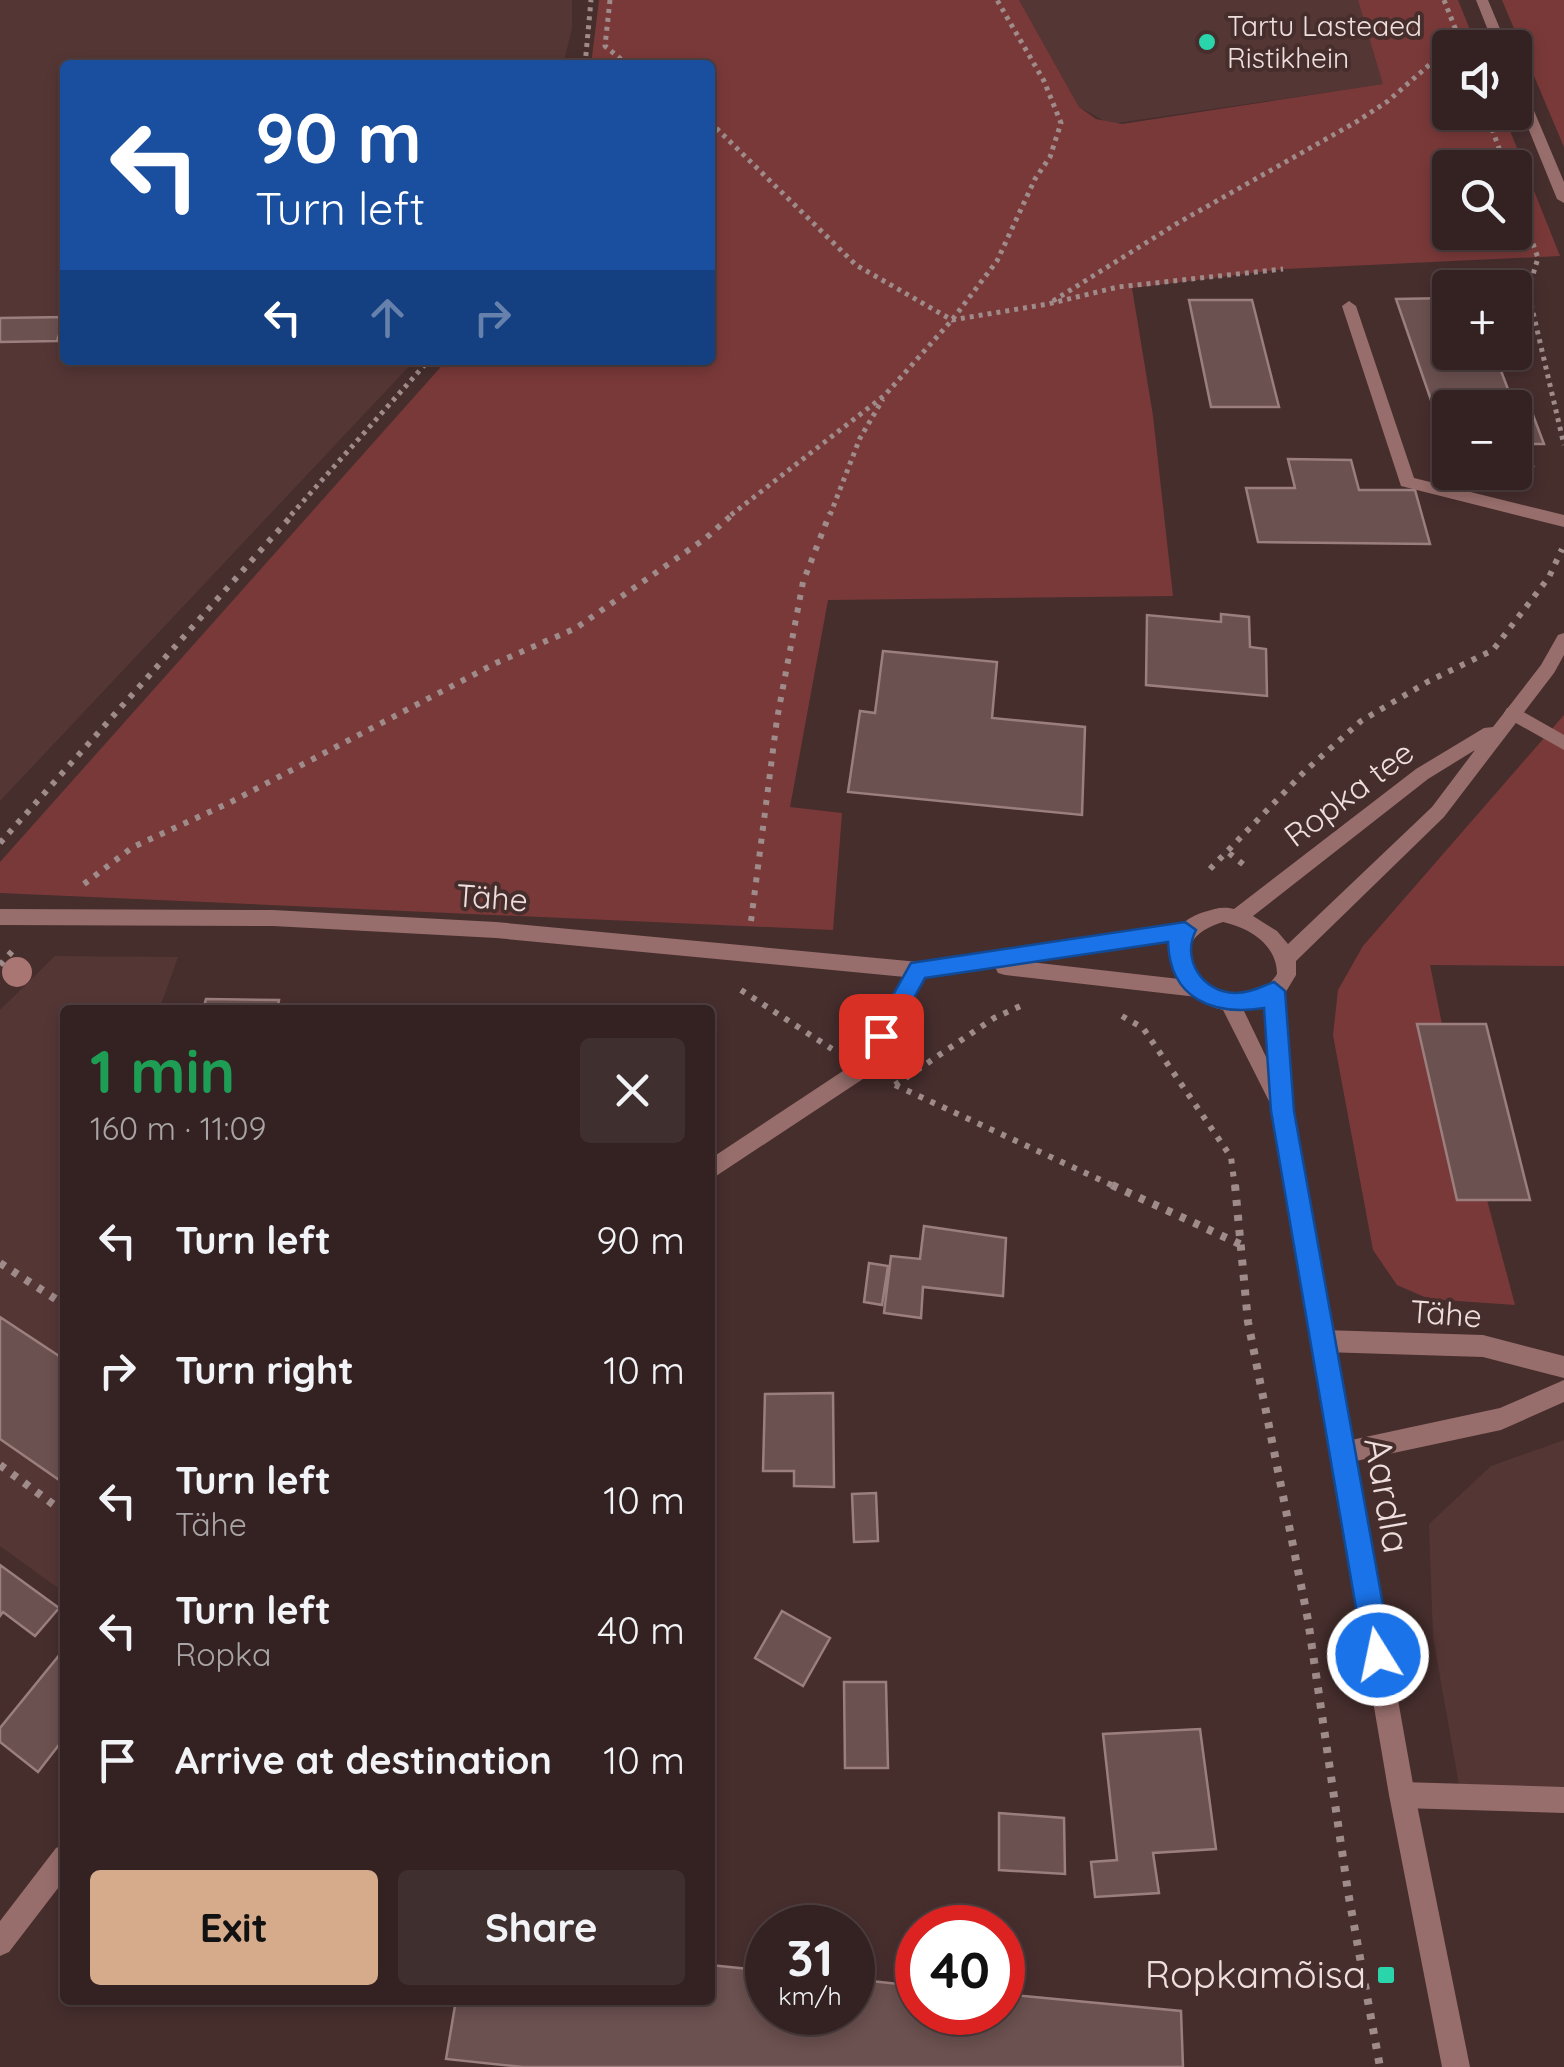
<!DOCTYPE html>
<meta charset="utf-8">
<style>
:root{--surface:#342222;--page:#3f2f2f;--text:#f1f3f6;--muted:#a9a4a5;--line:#4e3f40;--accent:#d6ab8b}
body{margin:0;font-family:Quicksand,sans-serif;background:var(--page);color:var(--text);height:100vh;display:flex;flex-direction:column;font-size:38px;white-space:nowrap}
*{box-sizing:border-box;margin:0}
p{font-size:32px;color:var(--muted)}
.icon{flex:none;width:55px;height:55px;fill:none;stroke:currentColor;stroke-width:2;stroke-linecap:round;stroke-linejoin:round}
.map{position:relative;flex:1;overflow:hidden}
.side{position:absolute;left:60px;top:1005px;width:655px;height:1000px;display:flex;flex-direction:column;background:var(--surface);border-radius:10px;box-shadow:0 5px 15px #0003,0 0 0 2px var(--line)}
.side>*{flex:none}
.top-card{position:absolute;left:60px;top:60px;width:655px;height:305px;border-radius:10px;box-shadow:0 5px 15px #0003,0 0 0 2px var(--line);background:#1a4fa0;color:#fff;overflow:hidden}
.fabs{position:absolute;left:1432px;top:30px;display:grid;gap:20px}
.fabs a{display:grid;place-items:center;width:100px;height:100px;border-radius:10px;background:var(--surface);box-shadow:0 5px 15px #0003,0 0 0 2px var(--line);font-size:50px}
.speed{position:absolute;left:745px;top:1905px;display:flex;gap:20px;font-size:50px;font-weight:700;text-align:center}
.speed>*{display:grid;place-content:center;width:130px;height:130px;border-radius:50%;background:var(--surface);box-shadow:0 5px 15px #0003,0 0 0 2px var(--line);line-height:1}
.speed small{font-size:25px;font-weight:400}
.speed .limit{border:15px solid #d22;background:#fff;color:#111}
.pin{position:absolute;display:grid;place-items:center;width:85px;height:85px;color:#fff;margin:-42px;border-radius:20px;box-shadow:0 5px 15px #0006}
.me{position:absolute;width:110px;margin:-55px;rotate:350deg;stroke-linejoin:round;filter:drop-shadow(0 0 8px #0008)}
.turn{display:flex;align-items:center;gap:35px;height:210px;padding:0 30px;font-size:45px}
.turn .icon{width:130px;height:130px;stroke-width:2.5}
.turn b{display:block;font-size:70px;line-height:85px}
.lanes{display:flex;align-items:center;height:95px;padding:0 30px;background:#0003;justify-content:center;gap:50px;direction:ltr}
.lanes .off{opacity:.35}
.round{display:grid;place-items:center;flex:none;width:105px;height:105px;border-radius:10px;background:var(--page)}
.summary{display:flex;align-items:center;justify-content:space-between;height:170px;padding:0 30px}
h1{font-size:60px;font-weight:700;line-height:75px;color:#1e9e55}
.button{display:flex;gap:20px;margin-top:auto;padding:20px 30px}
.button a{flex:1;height:115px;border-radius:10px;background:var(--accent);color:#111;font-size:40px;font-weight:700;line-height:115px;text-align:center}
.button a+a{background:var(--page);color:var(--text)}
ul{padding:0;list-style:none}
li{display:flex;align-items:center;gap:30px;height:130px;padding:0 30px}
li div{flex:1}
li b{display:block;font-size:38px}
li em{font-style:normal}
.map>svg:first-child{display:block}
.built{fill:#543635}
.green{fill:#7a3939;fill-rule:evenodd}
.building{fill:#6b5150;stroke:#9b7f7e;stroke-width:2.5}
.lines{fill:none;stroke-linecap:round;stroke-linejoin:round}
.path-far2{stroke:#9e8b8a;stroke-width:5;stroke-dasharray:4 5;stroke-linecap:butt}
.path-far1{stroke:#9e8b8a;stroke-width:6;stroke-dasharray:5 8;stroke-linecap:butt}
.path{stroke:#9e8b8a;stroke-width:8;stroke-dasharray:6 9;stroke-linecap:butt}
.service{fill:#976e6c;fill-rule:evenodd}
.minor{fill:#976e6c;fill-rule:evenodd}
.tertiary{fill:#976e6c;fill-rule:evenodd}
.tree{fill:#aa7673}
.route{fill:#1a73e8;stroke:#114b97;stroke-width:2.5}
.poi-dot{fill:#2bd5ac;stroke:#462e2d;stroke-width:4}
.labels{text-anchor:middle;stroke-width:8;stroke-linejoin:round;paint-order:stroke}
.far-poi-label{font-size:28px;fill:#eededd;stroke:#462e2d;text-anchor:start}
.street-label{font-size:32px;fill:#eededd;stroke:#462e2d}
.near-street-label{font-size:38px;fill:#eededd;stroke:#462e2d}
.near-poi-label{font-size:38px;fill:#eededd;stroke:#462e2d;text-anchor:end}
</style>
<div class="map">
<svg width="1564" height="2067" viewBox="0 0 1564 2067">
<rect width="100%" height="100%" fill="#462e2d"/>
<path class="built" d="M0 0H572V28L563 65H65V360H415L0 801Z
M1019 0H1358L1384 84 1110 124 1079 107Z
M55 956 178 957 159 1010H65V1593L0 1546V1010Z
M1564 1440V1800L1461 1796 1433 1637 1429 1524 1491 1466Z"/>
<path class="green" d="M599 0H1019L1079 107 1096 119 1122 124 1383 84 1358 0H1458L1477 47 1450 48V112L1503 113 1560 256 1285 269 1132 288 1153 416 1173 596 828 600 790 807 842 813 833 930 0 893V862L447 360H710V65H591ZM1450 168H1515V232H1450Z
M1502 0H1564V147Z
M1564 715V966L1430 965 1442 1024H1417L1457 1199 1487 1200 1515 1305 1429 1299 1397 1285 1373 1250 1333 1035 1338 990 1363 946Z"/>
<path class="building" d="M1450 298V352H1494L1515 408H1450V455L1396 299Z
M1189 300H1252L1279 407H1211Z
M65 317 57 341 0 342V318Z
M1515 409 1517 415H1533L1544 444H1525L1533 466 1515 467Z
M1288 459 1351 460 1359 490H1415L1430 544 1258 542 1246 488H1295Z
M1221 614 1249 617 1250 647 1266 649 1267 696 1146 685 1147 615 1221 622Z
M883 651 997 662 992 718 1085 727 1082 815 848 792 860 711 875 713Z
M206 999 279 1000 277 1010H203Z
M1417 1024H1486L1530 1200H1457Z
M924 1226 1006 1238 1003 1296 923 1287 921 1318 884 1313 891 1256 920 1259Z
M869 1263 888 1266 882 1305 864 1302Z
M0 1317 65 1360V1484L0 1439Z
M833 1393 834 1487 794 1486V1471H763L765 1394Z
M876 1493 878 1541 854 1542 852 1494Z
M0 1565 59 1608 35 1636 3 1612 0 1616Z
M782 1611 830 1638 803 1686 755 1658Z
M61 1653 65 1656V1737L38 1772 0 1742V1728Z
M844 1682H886L888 1768H845Z
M1200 1729 1216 1849 1153 1853 1159 1893 1095 1897 1091 1862 1117 1860 1103 1734Z
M999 1813 1064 1818 1065 1874 999 1870Z
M710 1965 768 1971V2012H852V1979L918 1986V2012H1002V1994L1181 2011 1183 2067H523L446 2059 456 2000H710Z"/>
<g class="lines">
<path class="path-far2" d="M610 0 605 46 628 65
M1444 0 1463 48
M585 65 591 0
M1486 112 1506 168
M710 122 856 265 952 320 1048 304 1118 287 1283 269
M1515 193 1538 258 1528 291 1564 445
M1053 301 1176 224 1356 122 1388 101 1460 38H1467
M291 515 429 360
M731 515 885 395 952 320 997 261 1035 179 1050 157 1061 123 1044 81 997 0
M830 515 860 438 883 399"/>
<path class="path-far1" d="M0 843 294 513
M1229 853 1244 865
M1210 869 1304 772 1361 721 1429 681 1493 650 1549 577 1562 549
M84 884 133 847 229 803 496 663 576 628 706 538 734 513
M751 921 777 719 803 582 830 513
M0 965 16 947
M741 990 832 1049
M1122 1016 1143 1028 1231 1157 1235 1188
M895 1085 994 1018 1025 1004
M895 1085 1118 1188"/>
<path class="path" d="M1112 1185 1242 1245
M1235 1185 1248 1322 1308 1620 1348 1892 1380 2067
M0 1263 65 1305
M0 1465 65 1513"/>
<path class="service" d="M1349 301 1356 306 1414 478 1564 515V527L1401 486 1342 306Z
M1402 1782 1564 1787V1813L1402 1808 1393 1804 1389 1795 1393 1786Z"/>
<path class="minor" d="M1513 706 1564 735V750L1507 718 1504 713 1507 708Z
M0 909 273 910 496 922 919 962 1185 923 1192 925 1195 931 1192 937 1185 939 1030 962 1197 981 1204 983 1207 989 1204 995 1197 997 1005 975 998 973 995 967 925 977 869 1075 710 1180V1159L855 1063 905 977 496 938 273 926 0 925Z
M1323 1330 1483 1335 1564 1356V1378L1483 1357 1323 1352 1315 1348 1312 1341 1315 1334Z
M1564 1380V1402L1501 1430 1342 1464 1334 1461 1330 1453 1334 1445 1342 1442 1500 1408Z
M65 1844V1879L9 1952 0 1956V1921L56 1848Z"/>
<path class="tertiary" d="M1476 0H1488L1508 48H1495Z
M1515 76 1521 80 1564 182V203L1557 199 1515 96Z
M1564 633V655L1554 673 1444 817 1296 961V975L1284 995 1293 1111 1415 1795 1470 2067H1442L1389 1795 1272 1107 1223 1010C1173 999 1142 932 1204 912 1215 909 1222 906 1234 909L1416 769 1484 728 1493 727 1541 665 1558 635ZM1475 750 1432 807 1288 944 1277 931 1253 916 1428 779ZM1223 922C1250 928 1277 945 1277 974 1240 1034 1135 949 1223 922ZM1265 1006 1269 1063 1244 1011Z"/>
</g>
<circle class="tree" cx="17" cy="972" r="15"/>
<path class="route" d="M1185 922 1196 930C1181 959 1202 992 1235 993 1250 993 1260 987 1274 982L1285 991 1294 1111 1392 1655 1388 1665 1378 1669 1368 1665 1364 1655 1271 1111 1264 1008C1213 1016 1170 999 1168 942L925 978 889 1043H873L870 1036 911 963Z"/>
<g class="poi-dot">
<circle cx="1207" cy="42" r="10"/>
<rect x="1376" y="1965" width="20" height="20" rx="5"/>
</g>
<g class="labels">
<g class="far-poi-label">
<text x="1227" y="36">Tartu Lasteaed<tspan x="1227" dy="32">Ristikhein</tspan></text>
</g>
<g class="street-label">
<text transform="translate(1349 794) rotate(-37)" y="11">Ropka tee</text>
<text transform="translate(492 898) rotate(4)" y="11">Tähe</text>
<text transform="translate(1446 1314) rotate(4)" y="11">Tähe</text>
</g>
<g class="near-street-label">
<text transform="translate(1387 1495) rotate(80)" y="13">Aardla</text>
</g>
<g class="near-poi-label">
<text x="1366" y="1988">Ropkamõisa</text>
</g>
</g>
</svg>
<div class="fabs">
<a><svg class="icon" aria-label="sound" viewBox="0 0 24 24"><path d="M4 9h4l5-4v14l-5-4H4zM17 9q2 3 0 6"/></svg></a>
<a><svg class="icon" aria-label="search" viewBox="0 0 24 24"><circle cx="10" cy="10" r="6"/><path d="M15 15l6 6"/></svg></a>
<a>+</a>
<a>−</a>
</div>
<div class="speed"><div>31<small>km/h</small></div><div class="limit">40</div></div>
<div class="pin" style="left:881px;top:1036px;background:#d93025"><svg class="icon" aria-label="arrive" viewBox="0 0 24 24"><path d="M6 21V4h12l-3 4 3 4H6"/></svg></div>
<svg class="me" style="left:1378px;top:1655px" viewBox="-20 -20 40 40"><circle r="17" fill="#1a73e8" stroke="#fff" stroke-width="3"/><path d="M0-11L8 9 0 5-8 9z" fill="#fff"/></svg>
<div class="top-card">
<div class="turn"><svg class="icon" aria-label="left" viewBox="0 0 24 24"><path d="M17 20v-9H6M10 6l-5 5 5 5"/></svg><div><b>90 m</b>Turn left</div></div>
<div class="lanes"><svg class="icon" aria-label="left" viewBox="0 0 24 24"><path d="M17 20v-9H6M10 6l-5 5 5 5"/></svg><svg class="icon off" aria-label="ahead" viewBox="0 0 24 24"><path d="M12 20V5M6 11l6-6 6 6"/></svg><svg class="icon off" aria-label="right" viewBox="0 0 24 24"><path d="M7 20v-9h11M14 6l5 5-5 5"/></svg></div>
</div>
<section class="side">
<div class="summary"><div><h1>1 min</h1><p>160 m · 11:09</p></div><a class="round"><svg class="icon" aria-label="close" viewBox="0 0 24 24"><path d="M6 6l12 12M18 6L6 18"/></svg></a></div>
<ul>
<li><svg class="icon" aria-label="left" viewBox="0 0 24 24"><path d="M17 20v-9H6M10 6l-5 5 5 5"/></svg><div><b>Turn left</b></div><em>90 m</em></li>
<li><svg class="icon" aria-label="right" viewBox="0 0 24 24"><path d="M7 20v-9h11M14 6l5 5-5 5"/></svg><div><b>Turn right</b></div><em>10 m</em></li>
<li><svg class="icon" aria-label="left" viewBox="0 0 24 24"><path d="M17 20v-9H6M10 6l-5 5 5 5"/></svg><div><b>Turn left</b><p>Tähe</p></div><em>10 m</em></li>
<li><svg class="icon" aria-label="left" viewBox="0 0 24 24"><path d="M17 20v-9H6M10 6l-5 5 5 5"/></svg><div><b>Turn left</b><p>Ropka</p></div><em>40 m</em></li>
<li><svg class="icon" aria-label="arrive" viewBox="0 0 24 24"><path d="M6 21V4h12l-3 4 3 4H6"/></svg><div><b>Arrive at destination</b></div><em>10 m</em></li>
</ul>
<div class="button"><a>Exit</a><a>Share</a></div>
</section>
</div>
